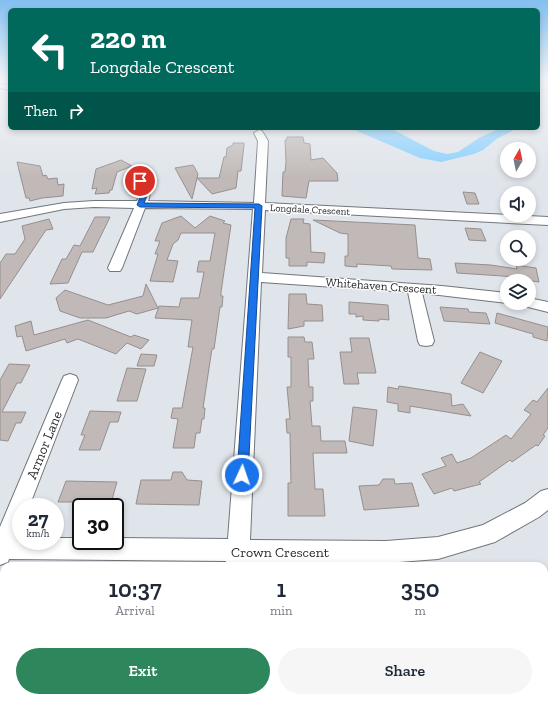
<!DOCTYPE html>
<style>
:root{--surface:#fff;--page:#f6f6f7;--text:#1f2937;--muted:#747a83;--accent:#2d865c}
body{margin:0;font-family:"Zilla Slab",serif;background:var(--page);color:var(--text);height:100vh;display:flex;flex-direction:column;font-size:15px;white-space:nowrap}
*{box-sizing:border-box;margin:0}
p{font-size:13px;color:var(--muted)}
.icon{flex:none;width:22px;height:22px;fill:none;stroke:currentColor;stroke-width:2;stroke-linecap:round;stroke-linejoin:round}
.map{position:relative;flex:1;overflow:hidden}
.panel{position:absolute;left:0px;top:562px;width:548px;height:140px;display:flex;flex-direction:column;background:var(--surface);border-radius:12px 12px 0 0;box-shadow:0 2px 6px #0003}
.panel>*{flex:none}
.banner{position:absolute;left:8px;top:8px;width:532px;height:122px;border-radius:6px;box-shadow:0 2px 6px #0003;background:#00695c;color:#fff;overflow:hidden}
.needle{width:26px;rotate:9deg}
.buttons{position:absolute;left:500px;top:142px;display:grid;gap:8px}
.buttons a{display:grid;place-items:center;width:36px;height:36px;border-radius:50%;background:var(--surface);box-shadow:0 2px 6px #0003;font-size:20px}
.speed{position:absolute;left:12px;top:498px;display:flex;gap:8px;font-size:20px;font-weight:700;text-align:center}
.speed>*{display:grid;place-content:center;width:52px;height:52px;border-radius:50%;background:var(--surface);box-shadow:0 2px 6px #0003;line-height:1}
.speed small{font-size:10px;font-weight:400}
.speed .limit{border:2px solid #111;border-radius:6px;background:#fff;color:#111}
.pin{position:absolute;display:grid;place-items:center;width:34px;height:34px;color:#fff;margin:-17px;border:2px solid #fff;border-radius:50%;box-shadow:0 1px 4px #0007}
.me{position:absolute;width:44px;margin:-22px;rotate:3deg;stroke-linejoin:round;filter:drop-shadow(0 0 3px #0008)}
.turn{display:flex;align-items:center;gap:14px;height:84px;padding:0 16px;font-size:18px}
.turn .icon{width:52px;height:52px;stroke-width:2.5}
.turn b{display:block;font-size:28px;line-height:34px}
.then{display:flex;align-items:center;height:38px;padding:0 16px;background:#0003;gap:8px;font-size:15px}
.eta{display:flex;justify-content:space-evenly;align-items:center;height:68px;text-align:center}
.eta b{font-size:24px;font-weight:600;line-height:28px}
.cta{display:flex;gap:8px;margin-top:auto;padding:8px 16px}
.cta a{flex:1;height:46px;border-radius:24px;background:var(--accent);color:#fff;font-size:16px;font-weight:600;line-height:46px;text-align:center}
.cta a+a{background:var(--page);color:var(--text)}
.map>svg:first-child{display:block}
.water{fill:#8acffd}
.building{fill:#c0b9b7;stroke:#968f8d}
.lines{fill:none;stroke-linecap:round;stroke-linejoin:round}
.street-casing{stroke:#72767b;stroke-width:2}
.street{fill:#fff;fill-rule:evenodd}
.route{fill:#1a73e8;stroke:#114b97}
.labels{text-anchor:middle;stroke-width:3;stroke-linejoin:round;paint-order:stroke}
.far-street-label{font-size:10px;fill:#282a2c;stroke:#fff}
.street-label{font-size:12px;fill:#282a2c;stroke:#fff}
.near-street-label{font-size:14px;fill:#282a2c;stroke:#fff}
</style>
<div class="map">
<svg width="548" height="702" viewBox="0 0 548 702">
<rect width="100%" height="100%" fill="#e0e5eb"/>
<path class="water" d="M350 128H390L434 151 447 154 458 152 479 138 500 128H518L498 138 483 150 474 154 441 162 420 158Z"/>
<path class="building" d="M287 137H303L304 143 310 144 311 160 323 158 337 173 338 181H309L306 198 282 196 283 172H285L286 162 285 140H287Z
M233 143H244V145L241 171H238L236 188 212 194 197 178H219L224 157H226L227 148 233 145Z
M121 160 132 166 117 172 112 190H110L109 193 95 194 97 188 92 189 96 169Z
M17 162 40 166 43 176 46 175 48 179 57 178 58 185 64 184 63 196 42 198 30 201 29 198H26Z
M193 165 198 174 192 199 175 168Z
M463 192 475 193 479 204H467Z
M181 216 195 228 210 216 225 221 223 223 231 225 221 292V296H223L222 307H220L214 349H212L211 355 203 408H205L204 419H202L200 433H196L194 448H173L178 419 171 418 173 408H182L193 347H188L192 320 155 318 159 306 179 307 181 298H199L204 272H197L199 261H210L215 233H181L178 240 173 244 167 260 178 261 173 282 150 281 158 254H155L160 241H155L162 223Z
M95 217H110L93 252H82L68 283 50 284 62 259H66L74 245 80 246Z
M49 219 53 229 46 230 0 299V263L6 254H15L25 239 22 226Z
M291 219H304L303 223 310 224 311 252 325 253 324 263 307 262V266H289V258H286V238Z
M313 220 415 225 418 258 430 259 432 270 392 269 391 266 357 264V267L345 266V256H348V234L340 233Z
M465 228 481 229 486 241 469 240Z
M455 263 491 265 517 269 516 265 536 268 539 282 518 279 517 275V277L457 273Z
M146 284 158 308 137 314 129 311 106 318H80L60 311 56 298 65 290 108 305 143 296Z
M289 294H306L307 304 322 305 323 321H304V326L288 329Z
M349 302 388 305 389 320 379 319V321L363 320V316L356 317V314H349Z
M440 307 468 309 469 312 486 313 490 324 444 321Z
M497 313 548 327 547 341 533 337V334L495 323Z
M88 320 131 337 134 335 149 340 141 349 127 343 116 354 78 339 67 343 65 339 26 351 22 336 17 337 15 326 31 321 34 335Z
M288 337H304L305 342H312L314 359H308L309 387H313V401H310L312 426H320L321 441H345L347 453H313L315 489H323L325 516H288V483H291L290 433H287L286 419H290L287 387H291V357H288Z
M350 338H369L376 373H357L359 384H344L340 352H352Z
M480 352 502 361 483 393 461 383Z
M141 354 157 355 154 366H137Z
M9 364 30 365 21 383H17L2 412H26L21 423H16L8 441 0 440V380Z
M127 368 146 369 137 401H117Z
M399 386 451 394 452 406 463 404 471 416 410 406V413L398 411V404L387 402 388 387 398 389Z
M548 388V428L543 435 545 436 538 446 536 445 512 462 510 460 479 482 481 484 454 491 452 488 434 494 422 474 446 466 441 458 452 454 457 463 471 458 506 435 511 439 531 414 524 410 533 400 537 402Z
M353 407 377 410 373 446 349 441Z
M90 411 121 412 118 422H110L100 450H79L85 435H81Z
M173 472H182L187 480 202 481 199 505 136 504 141 480H171Z
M383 479H394L395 484 412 483 419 506 364 510 359 486 379 485Z
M66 481 117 482 111 503H93L92 506 76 505 77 502H58Z"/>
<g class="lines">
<defs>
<path id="street" d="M0 84 10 86V90L0 88Z
M259 130 262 131 268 141 265 203 548 217V225L265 210 262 273 442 286 507 293V303L422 293 434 341 432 345 426 346 420 345 418 341 408 292 261 282 250 540 386 541 438 537 483 525 525 503 541 491 548 489V510L539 517 495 542 438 559 386 563 249 562 248 566H226V561L9 559 8 562 0 565V527L62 380 64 376 70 374 76 376 78 380 29 507H21V529L18 537H21V541H55V538H81V541H115V538L228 539 253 209 145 208 122 268 120 271H110L108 268 134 208 94 207 64 209 0 222V214L64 203 94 201H137C141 192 139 189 135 181L140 178 144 179C149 187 152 191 148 201L254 203 258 141 254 133Z
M529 298 548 302V312L524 306 522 303H529Z
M214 698H242V702H214Z"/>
</defs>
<use href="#street" class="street-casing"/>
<use href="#street" class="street"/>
</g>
<linearGradient id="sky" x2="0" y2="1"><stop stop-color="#82bff0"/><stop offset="0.45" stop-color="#f1f3f6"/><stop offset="1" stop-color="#f1f3f6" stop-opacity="0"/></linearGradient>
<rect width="548" height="177" fill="url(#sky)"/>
<path class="route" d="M138 180H142C148 189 149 193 144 203L259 204 262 206 248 475 247 479 242 480 238 479 237 475 255 208 140 207 137 205C141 195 143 191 137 181Z"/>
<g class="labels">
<g class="far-street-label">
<text transform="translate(310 209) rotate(3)" y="4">Longdale Crescent</text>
</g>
<g class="street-label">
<text transform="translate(381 286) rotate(4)" y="4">Whitehaven Crescent</text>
</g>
<g class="near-street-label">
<text transform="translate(44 445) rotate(-68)" y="5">Armor Lane</text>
<text x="280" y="557">Crown Crescent</text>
</g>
</g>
</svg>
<div class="buttons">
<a><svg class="needle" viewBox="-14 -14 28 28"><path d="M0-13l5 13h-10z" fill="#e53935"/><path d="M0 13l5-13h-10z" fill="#747a83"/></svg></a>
<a><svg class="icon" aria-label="sound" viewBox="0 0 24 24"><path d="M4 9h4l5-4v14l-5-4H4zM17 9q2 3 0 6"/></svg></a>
<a><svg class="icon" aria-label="search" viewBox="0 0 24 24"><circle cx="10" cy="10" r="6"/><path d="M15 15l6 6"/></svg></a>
<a><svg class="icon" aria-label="layers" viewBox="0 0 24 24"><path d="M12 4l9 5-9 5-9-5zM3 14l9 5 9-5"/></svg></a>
</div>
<div class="speed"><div>27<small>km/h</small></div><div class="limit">30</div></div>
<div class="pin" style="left:140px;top:181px;background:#d93025"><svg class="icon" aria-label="arrive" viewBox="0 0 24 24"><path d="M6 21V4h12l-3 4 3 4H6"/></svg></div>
<svg class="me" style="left:242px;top:475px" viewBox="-20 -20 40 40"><circle r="17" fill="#1a73e8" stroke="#fff" stroke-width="3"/><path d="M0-11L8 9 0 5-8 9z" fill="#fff"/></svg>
<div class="banner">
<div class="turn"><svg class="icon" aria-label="left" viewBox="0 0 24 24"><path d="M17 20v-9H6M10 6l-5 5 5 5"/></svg><div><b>220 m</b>Longdale Crescent</div></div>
<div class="then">Then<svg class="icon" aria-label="right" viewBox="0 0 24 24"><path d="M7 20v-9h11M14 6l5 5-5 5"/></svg></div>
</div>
<section class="panel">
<div class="eta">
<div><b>10:37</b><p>Arrival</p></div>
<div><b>1</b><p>min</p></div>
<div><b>350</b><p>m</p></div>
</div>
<div class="cta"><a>Exit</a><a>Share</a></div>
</section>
</div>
